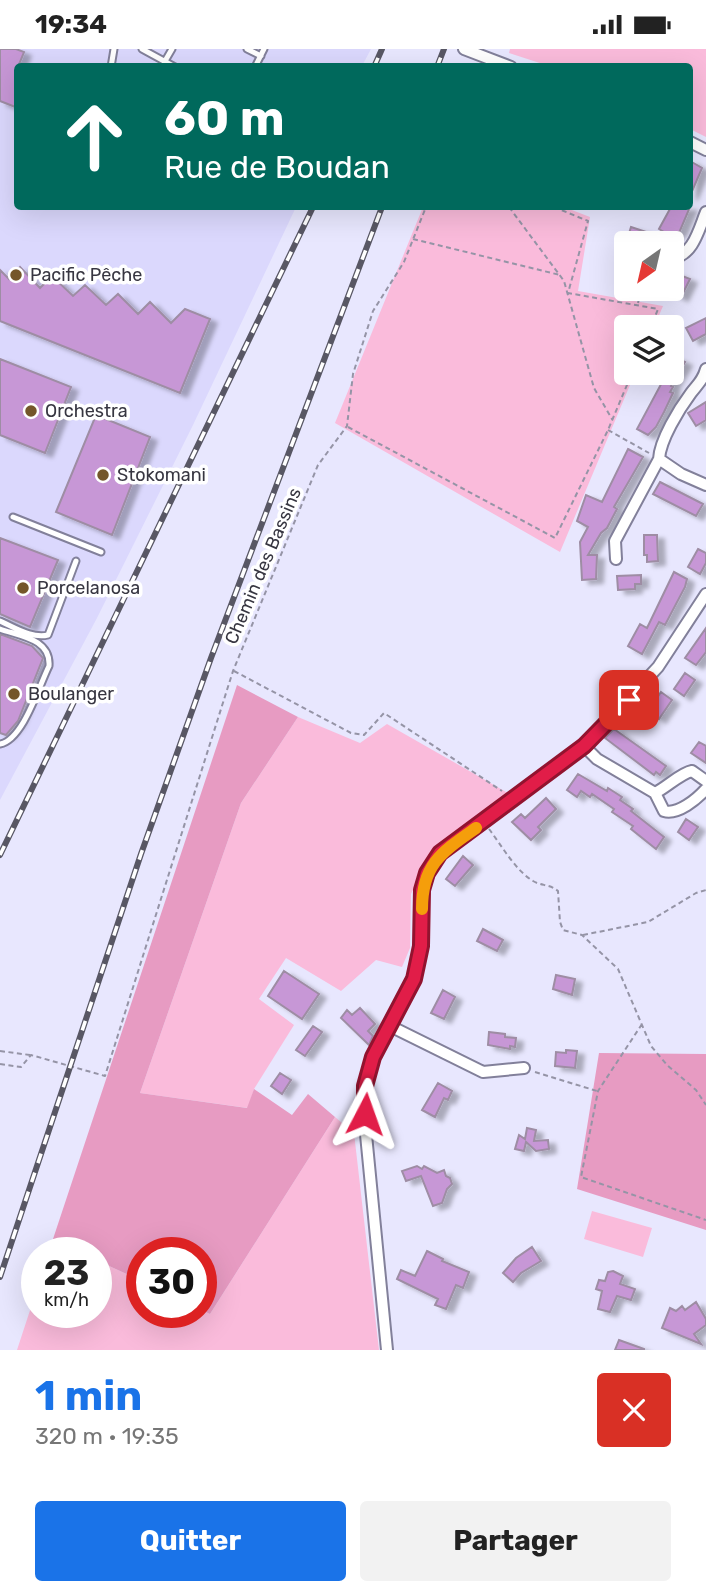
<!DOCTYPE html>
<html lang="fr">
<meta charset="utf-8">
<style>
:root{--surface:#fff;--page:#f2f2f2;--text:#222;--muted:#767676;--accent:#1a73e8}
body{margin:0;font-family:Rubik,sans-serif;background:var(--page);color:var(--text);height:100vh;display:flex;flex-direction:column;font-size:26px;white-space:nowrap}
*{box-sizing:border-box;margin:0}
p{font-size:23px;color:var(--muted)}
.icon{flex:none;width:38px;height:38px;fill:none;stroke:currentColor;stroke-width:2;stroke-linecap:round;stroke-linejoin:round}
.map{position:relative;height:1301px;overflow:hidden}
.side{display:flex;flex-direction:column;background:var(--surface);flex:1}
.side>*{flex:none}
.top-card{position:absolute;left:14px;top:14px;width:679px;height:147px;border-radius:7px;box-shadow:0 7px 28px #0002;background:#00695c;color:#fff;overflow:hidden}
.needle{width:46px;rotate:214deg}
.buttons{position:absolute;left:614px;top:182px;display:grid;gap:14px}
.buttons a{display:grid;place-items:center;width:70px;height:70px;border-radius:7px;background:var(--surface);box-shadow:0 7px 28px #0002;font-size:35px}
.speed{position:absolute;left:21px;top:1188px;display:flex;gap:14px;font-size:35px;font-weight:700;text-align:center}
.speed>*{display:grid;place-content:center;width:91px;height:91px;border-radius:50%;background:var(--surface);box-shadow:0 7px 28px #0002;line-height:1}
.speed small{font-size:18px;font-weight:400}
.speed .limit{border:10px solid #d22;background:#fff;color:#111}
.pin{position:absolute;display:grid;place-items:center;width:60px;height:60px;color:#fff;margin:-30px;border-radius:14px;box-shadow:0 4px 10px #0006}
.me{position:absolute;width:77px;margin:-38px;rotate:4deg;stroke-linejoin:round;filter:drop-shadow(0 0 5px #0008)}
.turn{display:flex;align-items:center;gap:24px;height:147px;padding:0 35px;font-size:32px}
.turn .icon{width:91px;height:91px;stroke-width:2.5}
.turn b{display:block;font-size:49px;line-height:60px}
.round{display:grid;place-items:center;flex:none;width:74px;height:74px;border-radius:7px;background:var(--page)}
.head{display:flex;align-items:center;justify-content:space-between;height:119px;padding:0 35px}
h1{font-size:42px;font-weight:700;line-height:52px;color:var(--accent)}
.button{display:flex;gap:14px;margin-top:auto;padding:14px 35px}
.button a{flex:1;height:80px;border-radius:7px;background:var(--accent);color:#fff;font-size:28px;font-weight:700;line-height:80px;text-align:center}
.button a+a{background:var(--page);color:var(--text)}
.status{display:flex;justify-content:space-between;align-items:center;height:49px;padding:0 35px;background:var(--surface);direction:ltr}
.status svg{height:19px;fill:currentColor}
.map>svg:first-child{display:block}
.built{fill:#dbd8fd}
.green{fill:#fabbdb}
.forest{fill:#e79bc2}
.building{fill:#c797d6;stroke:#9e8da4;stroke-width:2;filter:url(#shadow)}
.lines{fill:none;stroke-linecap:round;stroke-linejoin:round}
.lane-casing{stroke:#82809a;stroke-width:9}
.street-casing{stroke:#82809a;stroke-width:14}
.path{stroke:#9594a6;stroke-width:2;stroke-dasharray:5 3.5;stroke-linecap:butt}
.lane{stroke:#fff;stroke-width:5}
.street{stroke:#fff;stroke-width:10}
.rail-casing{stroke:#585764;stroke-width:6}
.rail{stroke:#fff;stroke-width:3.5;stroke-dasharray:10;stroke-linecap:butt}
.route-casing{stroke:#92132f;stroke-width:18}
.route{stroke:#e11d48;stroke-width:12}
.slow{stroke:#f59e0b;stroke-width:12}
.poi-dot{fill:#74562a;stroke:#fff;stroke-width:2.5}
.labels{text-anchor:middle;stroke-width:7;stroke-linejoin:round;paint-order:stroke}
.poi-label{font-size:18px;fill:#373641;stroke:#fff;text-anchor:start}
.street-label{font-size:18px;fill:#373641;stroke:#fff}
</style>
<div class="status"><b>19:34</b><svg viewBox="0 0 49 12"><path d="M0 12V9h3v3zM5 12V6h3v6zM10 12V3h3v9zM15 12V0h3v12zM26 1h20v11H26zM47 4h2v5h-2z"/></svg></div>
<div class="map">
<svg width="706" height="1301" viewBox="0 0 706 1301">
<defs>
<filter id="shadow"><feDropShadow dx="7" dy="4" stdDeviation="2" flood-color="#0004"/></filter>
</defs>
<rect width="100%" height="100%" fill="#e8e7fe"/>
<path class="built" d="M0 0H371L362 17 18 18V158H296L193 376 97 569 0 751Z"/>
<path class="green" d="M510 0H706V88L690 80V18L549 17 509 4Z
M423 158H564L590 168 578 242 663 257 654 278H626V324H635L560 503 335 374Z
M298 668 360 694 387 675 515 748 430 807 411 845 410 899 402 918 376 911 341 942 286 909 259 950 294 976 254 1040 248 1059 140 1044 241 754Z
M335 1068 354 1084 379 1301H17L37 1240V1264H96V1211L142 1232V1264H201V1261L210 1265Z
M592 1162 652 1179 643 1208 584 1190Z"/>
<path class="forest" d="M237 636 298 668 241 754 140 1044 247 1059 254 1040 292 1066 308 1045 335 1068 210 1265 201 1261V1204H142V1232L96 1211V1204H82L53 1190Z
M599 1004 706 1005V1181L577 1140Z"/>
<path class="building" d="M0 0H16L24 3 18 18V59L0 52Z
M690 112 702 119 690 147Z
M671 158H690L679 184 677 183 674 189 659 180Z
M631 178 649 184 646 194H626Z
M20 218 40 239 52 227 73 247 85 236 106 256 118 245 138 265 150 253 171 274 185 260 210 270 180 344 0 272V221L9 230Z
M672 223 690 230 681 248 672 243Z
M706 269V285L693 292 686 279Z
M672 307 685 313 671 337 673 338 670 343 673 344 664 363 656 378 648 386 637 380 667 324H672Z
M0 310 71 338 45 404 0 386Z
M706 353V371L696 377 688 364Z
M96 366 150 388 112 486 56 463Z
M628 400 643 408 614 458 617 460 607 479 601 484 588 506H597L596 530 582 531 580 493 588 478 577 472 586 446 602 453Z
M660 433 703 455 696 467 653 445Z
M644 486H657L658 512 647 513V506H644Z
M0 489 58 511 30 578 0 565Z
M698 500 706 504V514L700 525 688 518Z
M674 523 687 530 685 538 665 576 659 573 642 605 628 597 640 575 647 579Z
M641 526V535H635V540L618 541 617 527Z
M706 579V603L696 616 685 609Z
M0 585 32 597 43 609 18 672 6 686 0 684Z
M685 624 695 631 684 647 674 640Z
M661 643 672 651 659 670 648 662Z
M614 680 666 717 660 726 656 723 654 726 605 689Z
M699 693 706 697V714L691 704Z
M578 725 607 742 608 739 622 748 620 751 633 760 631 762 664 788 656 800 631 780 633 777 612 763 614 760 592 745 590 748 581 742 577 748 567 741Z
M546 749 556 760 538 778 541 781 531 791 512 773 521 765 525 769Z
M686 770 698 778 689 791 678 783Z
M463 807 473 816 455 837 446 830Z
M483 880 503 891 497 902 477 892Z
M284 922 319 945 302 970 268 947Z
M556 926 575 930 572 946 553 940Z
M443 941 455 948 444 970 431 964Z
M360 959 375 975 368 982 373 987 369 996 341 969 347 961 352 966Z
M313 977 322 983 305 1007 296 1001Z
M489 983 505 985V988L516 989 515 998 510 997V1000L488 996Z
M566 1001 577 1002 575 1019 555 1017 556 1003 566 1004Z
M280 1024 291 1031 282 1045 271 1037Z
M438 1034 452 1042 448 1051 444 1049 435 1068 422 1061Z
M527 1079 536 1081 534 1092 548 1091 549 1100 536 1102 526 1093 524 1102 515 1100 519 1086 525 1090Z
M417 1117 422 1120 424 1117 437 1124 444 1121 446 1127 450 1129 452 1135 447 1140 442 1154 433 1157 421 1127 406 1132 402 1122Z
M532 1198 541 1212 521 1224 513 1233 503 1224 516 1209Z
M427 1202 443 1210 442 1212 469 1223 463 1239 456 1236 446 1260 435 1256 438 1250 397 1230 401 1221 415 1227Z
M613 1222 623 1227 620 1235 635 1240 631 1251 617 1247 610 1263 598 1260 602 1242 596 1240 599 1231 605 1232 608 1223Z
M696 1253 706 1270V1276L694 1285 701 1295 662 1279 670 1259 676 1262 682 1257 685 1261Z
M619 1291 644 1300V1301H615Z"/>
<g class="lines">
<defs>
<path id="lane" d="M142 0 175 18
M247 0 261 7
M165 12 172 0
M111 18 114 0
M255 18 264 0
M13 468 101 503
M0 572C14 578 32 590 48 586L76 512
M0 580C20 587 51 590 49 617 39 637 23 691 0 695"/>
<path id="street" d="M464 0 511 18
M690 93 706 101
M672 209C693 207 699 180 706 163
M659 410 681 425 706 436
M616 510 615 492 659 410C660 391 679 360 691 344 698 335 703 331 706 320
M584 697 597 710 655 744 664 762C678 766 697 750 706 740
M655 744C667 738 681 724 692 722L706 732
M388 976 483 1023 524 1019
M387 1301 364 1065C365 1045 366 1025 373 1007 388 969 416 938 421 898 427 855 413 845 440 804L584 697 658 618 706 545"/>
</defs>
<use href="#lane" class="lane-casing"/>
<use href="#street" class="street-casing"/>
<path class="path" d="M509 158 564 232 594 339 612 370
M554 158 588 172 568 244 658 260 651 278
M413 190 560 226
M638 254 641 240
M348 378 555 489 608 381 632 324
M608 381 649 404
M234 622 351 684 364 686 384 664 502 742
M489 780C502 797 515 821 533 832 541 837 550 835 558 842L560 873 563 881 582 886 618 920 651 997 667 1016 696 1041 706 1056
M583 886 648 873 696 844 706 841
M642 975 598 1042 581 1128 706 1171
M0 1002 30 1006
M0 1015 21 1018 31 1006 105 1027 233 622 318 416 347 377 353 325 373 262 404 213 426 158
M535 1023 597 1042"/>
<use href="#lane" class="lane"/>
<use href="#street" class="street"/>
<defs>
<path id="rail" d="M374 18 382 0
M437 18 444 0
M0 806 313 158
M0 1228 141 805 211 609 382 158"/>
</defs>
<use href="#rail" class="rail-casing"/>
<use href="#rail" class="rail"/>
</g>
<g class="lines">
<defs>
<path id="route" d="M365 1065V1037L373 1008 414 930 421 897 422 841 427 824 440 804 584 697 629 651"/>
</defs>
<use href="#route" class="route-casing"/>
<use href="#route" class="route"/>
<path class="slow" d="M422 860C422 815 442 803 476 779"/>
</g>
<g class="poi-dot">
<circle cx="16" cy="226" r="7"/>
<circle cx="31" cy="362" r="7"/>
<circle cx="103" cy="426" r="7"/>
<circle cx="23" cy="539" r="7"/>
<circle cx="14" cy="645" r="7"/>
</g>
<g class="labels">
<g class="poi-label">
<text x="30" y="232">Pacific Pêche</text>
<text x="45" y="368">Orchestra</text>
<text x="117" y="432">Stokomani</text>
<text x="37" y="545">Porcelanosa</text>
<text x="28" y="651">Boulanger</text>
</g>
<g class="street-label">
<text transform="translate(263 517) rotate(-67)" y="6">Chemin des Bassins</text>
</g>
</g>
</svg>
<div class="buttons">
<a><svg class="needle" viewBox="-14 -14 28 28"><path d="M0-13l5 13h-10z" fill="#e53935"/><path d="M0 13l5-13h-10z" fill="#767676"/></svg></a>
<a><svg class="icon" aria-label="layers" viewBox="0 0 24 24"><path d="M12 4l9 5-9 5-9-5zM3 14l9 5 9-5"/></svg></a>
</div>
<div class="speed"><div>23<small>km/h</small></div><div class="limit">30</div></div>
<div class="pin" style="left:629px;top:651px;background:#d93025"><svg class="icon" aria-label="arrive" viewBox="0 0 24 24"><path d="M6 21V4h12l-3 4 3 4H6"/></svg></div>
<svg class="me" style="left:365px;top:1065px" viewBox="-20 -20 40 40"><path d="M0-17L14 15 0 8-14 15z" fill="#e11d48" stroke="#fff" stroke-width="4"/></svg>
<div class="top-card">
<div class="turn"><svg class="icon" aria-label="ahead" viewBox="0 0 24 24"><path d="M12 20V5M6 11l6-6 6 6"/></svg><div><b>60 m</b>Rue de Boudan</div></div>
</div>
</div>
<section class="side">
<div class="head"><div><h1>1 min</h1><p>320 m · 19:35</p></div><a class="round" style="background:#d93025;color:#fff"><svg class="icon" aria-label="close" viewBox="0 0 24 24"><path d="M6 6l12 12M18 6L6 18"/></svg></a></div>
<div class="button"><a>Quitter</a><a>Partager</a></div>
</section>
